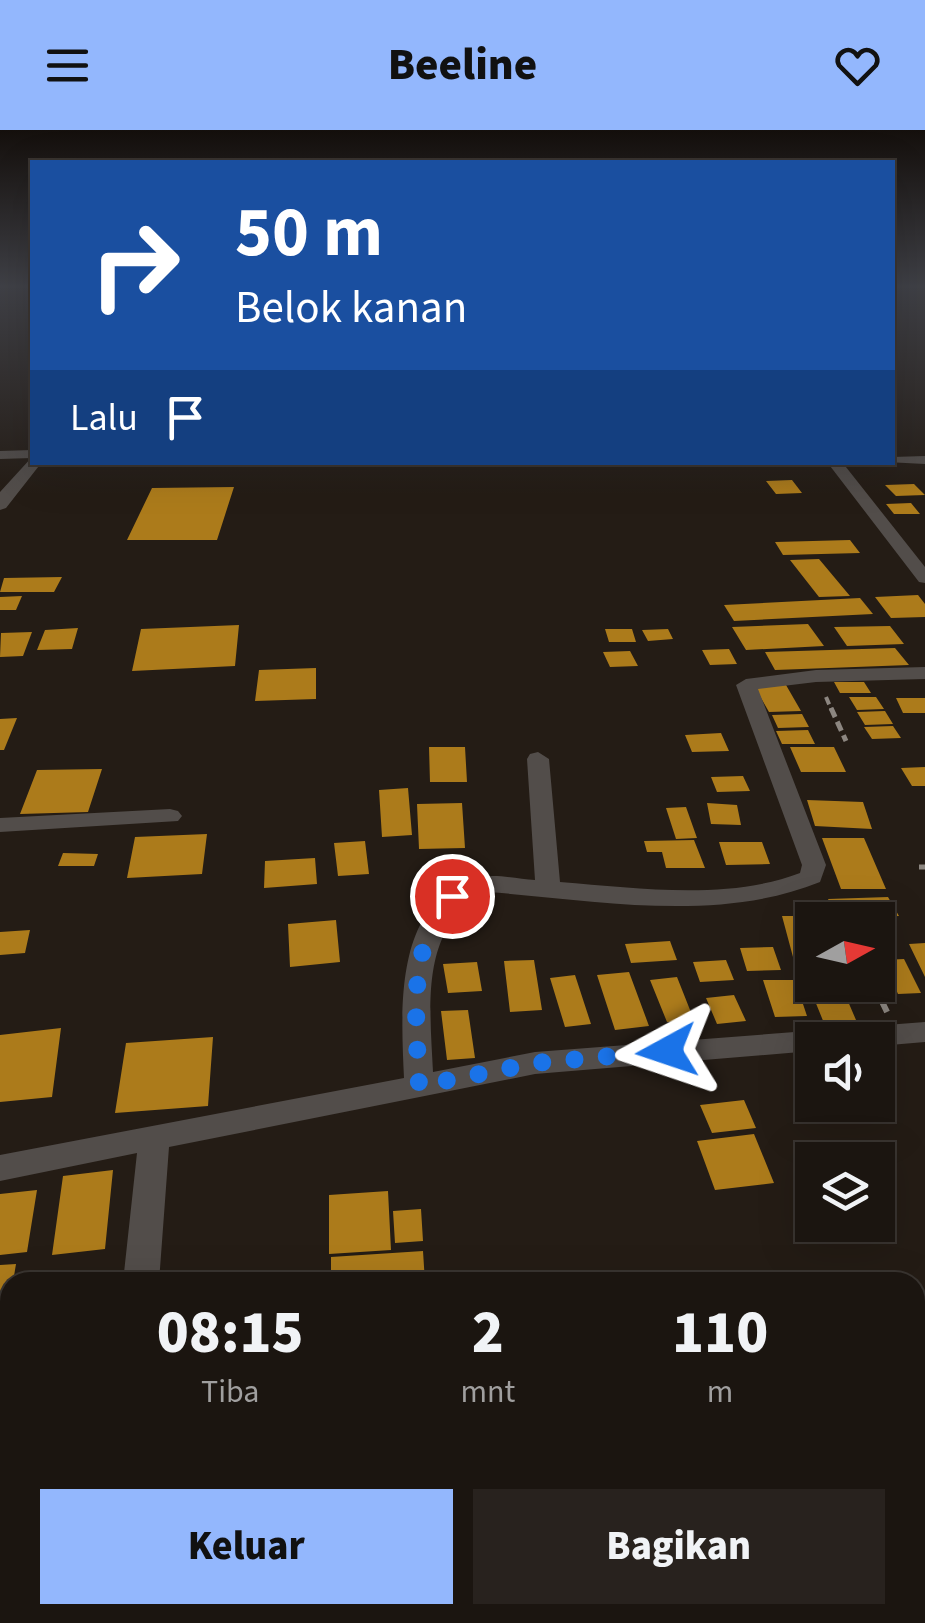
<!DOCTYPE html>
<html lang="id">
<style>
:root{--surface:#1b1510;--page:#28221e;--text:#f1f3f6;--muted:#a09f9f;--line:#393430;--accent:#93b7fd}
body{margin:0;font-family:"Source Sans 3",sans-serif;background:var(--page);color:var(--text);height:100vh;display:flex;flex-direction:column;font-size:38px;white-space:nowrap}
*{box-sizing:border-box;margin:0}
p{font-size:32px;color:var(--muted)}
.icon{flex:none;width:55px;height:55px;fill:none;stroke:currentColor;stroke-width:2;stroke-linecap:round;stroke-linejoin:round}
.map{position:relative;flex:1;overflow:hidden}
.drawer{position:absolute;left:0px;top:1142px;width:925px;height:352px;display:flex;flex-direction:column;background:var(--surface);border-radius:30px 30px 0 0;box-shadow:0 10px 40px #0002,0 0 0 2px var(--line)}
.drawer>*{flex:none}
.hud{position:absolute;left:30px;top:30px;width:865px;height:305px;border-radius:0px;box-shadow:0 10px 40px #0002,0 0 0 2px var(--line);background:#1a4fa0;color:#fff;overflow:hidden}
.needle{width:65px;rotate:82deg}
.buttons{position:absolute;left:795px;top:772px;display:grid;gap:20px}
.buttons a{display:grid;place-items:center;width:100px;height:100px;border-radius:0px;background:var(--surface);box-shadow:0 10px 40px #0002,0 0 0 2px var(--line);font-size:50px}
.pin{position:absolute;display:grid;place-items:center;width:85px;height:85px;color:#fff;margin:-42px;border:5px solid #fff;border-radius:50%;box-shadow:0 2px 10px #0007}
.me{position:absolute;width:110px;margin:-55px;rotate:265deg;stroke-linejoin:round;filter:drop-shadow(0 0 8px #0008)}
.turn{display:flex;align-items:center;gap:35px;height:210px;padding:0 40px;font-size:45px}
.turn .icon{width:130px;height:130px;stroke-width:2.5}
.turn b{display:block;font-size:70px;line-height:85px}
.then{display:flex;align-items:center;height:95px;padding:0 40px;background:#0003;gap:20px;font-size:38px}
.eta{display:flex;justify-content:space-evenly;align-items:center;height:170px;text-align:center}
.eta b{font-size:60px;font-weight:800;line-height:70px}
.cta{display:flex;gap:20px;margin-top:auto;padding:20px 40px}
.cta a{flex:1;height:115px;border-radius:0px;background:var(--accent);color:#111;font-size:40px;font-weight:800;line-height:115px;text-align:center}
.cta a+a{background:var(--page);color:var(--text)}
header{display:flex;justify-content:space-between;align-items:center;height:130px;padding:0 40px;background:var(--accent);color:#111;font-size:45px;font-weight:800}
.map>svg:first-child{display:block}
.building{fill:#ac7b1b}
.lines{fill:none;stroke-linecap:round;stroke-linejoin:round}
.path-far3{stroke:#8c8680;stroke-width:4;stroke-dasharray:8 4;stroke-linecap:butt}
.path-far2{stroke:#8c8680;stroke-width:5;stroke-dasharray:10 5;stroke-linecap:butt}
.path-far1{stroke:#8c8680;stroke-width:6;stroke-dasharray:12 6;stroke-linecap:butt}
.path{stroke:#8c8680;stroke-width:8;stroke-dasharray:16 8;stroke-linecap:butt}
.minor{fill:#524d4a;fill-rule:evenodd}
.tertiary{fill:#524d4a;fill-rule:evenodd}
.route{stroke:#1a73e8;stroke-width:18;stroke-dasharray:0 32.4}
</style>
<header><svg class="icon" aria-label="menu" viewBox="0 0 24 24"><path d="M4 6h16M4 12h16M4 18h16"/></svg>Beeline<svg class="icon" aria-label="heart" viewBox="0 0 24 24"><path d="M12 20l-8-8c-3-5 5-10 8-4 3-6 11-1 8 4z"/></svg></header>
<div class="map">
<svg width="925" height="1493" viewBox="0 0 925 1493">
<rect width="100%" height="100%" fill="#241c15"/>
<path class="building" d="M792 350 802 363 776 364 766 351Z
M914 354 925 365 896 366 885 355Z
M234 357 217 410H127L152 358Z
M911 373 920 384H894L886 374Z
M850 410 860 423 783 425 775 412Z
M819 429 850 466 819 467 790 430Z
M62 447 54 462H0L4 448Z
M918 465 925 474V487L891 488 875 467Z
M22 466 16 480H0V467Z
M860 468 873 484 734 491 724 475Z
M808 494 824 516 746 520 732 497Z
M239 495 235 536 132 541 141 499Z
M890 496 904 514 847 516 834 497Z
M78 498 72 519 37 520 45 500Z
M605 499H632L636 512H609Z
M668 499 673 509 648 511 642 500Z
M32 502 23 526 0 527 1 503Z
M895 518 909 535 775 540 765 522Z
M729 519 737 534 710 535 702 520Z
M630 521 638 536 610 537 603 522Z
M316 538V569L255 571 259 540Z
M834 552H864L871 563H840Z
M786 555 801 581 769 582 754 556Z
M849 567H876L884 579 857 580Z
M896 568H925V583H903Z
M885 581 893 594 865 595 857 582Z
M802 584 809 597 778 598 772 585Z
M17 588 4 620H0V589Z
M893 596 901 608 872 609 864 597Z
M808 600 815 614H782L776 601Z
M721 603 729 621 692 622 685 605Z
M429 617H465L467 652H430Z
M790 617H834L846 642H801Z
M925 637V656H912L901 638Z
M102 639 88 682 20 684 37 640Z
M743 646 750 661 717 662 711 647Z
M408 658 412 705 382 707 379 660Z
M807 670 863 672 872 699 815 696Z
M462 673 465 718 419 719 417 674Z
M707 673 737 675 741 695 711 694Z
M686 677 697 708 676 709 666 678Z
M207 704 202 744 127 748 135 707Z
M822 708H864L886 759H841Z
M694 710 705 738H666L662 722H647L644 711Z
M365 711 369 744 338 746 334 713Z
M719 712H762L770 734 726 735Z
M63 723 98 724 94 736H58Z
M315 728 317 754 264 758 265 731Z
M888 767 899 786 837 788 828 769Z
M782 786H811L812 827H793Z
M336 790 340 832 290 837 288 794Z
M30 800 25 823 0 825V802Z
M670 811 677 830 631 833 625 814Z
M925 813V847L909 814Z
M773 817 781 840 747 841 740 818Z
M904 829 921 863 898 864 883 830Z
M534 830 542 880 510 882 504 831Z
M726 830 734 850 700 852 693 832Z
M477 832 482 861 448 863 443 834Z
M629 842 649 896 615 900 597 845Z
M804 844H812V855H841L859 897 826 898Z
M575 845 591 894 565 897 550 848Z
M677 847 694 890 667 892 650 850Z
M763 850H795L807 886 775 887Z
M734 865 746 891 717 894 706 868Z
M468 880 475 928 447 930 441 881Z
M61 898 52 967 0 972V905Z
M213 907 208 976 115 983 126 913Z
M744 970 756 998 712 1003 700 975Z
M754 1004 774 1053 715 1060 697 1011Z
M113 1040 105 1119 52 1125 63 1046Z
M37 1060 27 1122 0 1125V1064Z
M388 1061 391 1120 329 1124V1065Z
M421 1079 423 1111 395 1113 393 1081Z
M423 1121 425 1152H331V1127Z
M16 1134 9 1176 0 1177V1135Z
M8 1475 10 1485H94L93 1493H5Z
M407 1485H473L474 1493H407Z
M509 1485H560L561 1493H510Z"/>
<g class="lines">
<path class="path-far3" d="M826 567 832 581"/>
<path class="path-far2" d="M831 578 846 611
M919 737H925"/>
<path class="path-far1" d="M874 855 888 884"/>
<path class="path" d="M0 1275 10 1274"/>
<path class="minor" d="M32 320V328L0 329V321Z
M925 326V334L886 332H892V327Z
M827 332H842L925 437V453L919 452Z
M925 537V549L816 552 758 559 826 735 820 752C716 794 596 770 488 762 419 793 430 878 433 942L535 922 925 892V912L878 916V910H812V921L535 944 169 1017 159 1152H123L137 1023 0 1051V1025L404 948C401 880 393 767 481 747 497 744 518 749 535 750L527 629 530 624 538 622 549 629 560 752C638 758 726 771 800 743L802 735 736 555 746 549 816 540Z
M170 679 178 681 182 686 178 691 0 702V688Z"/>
<path class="tertiary" d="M32 327V332H42L6 378 0 380V362Z"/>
</g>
<linearGradient id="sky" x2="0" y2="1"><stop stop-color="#140f0c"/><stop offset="0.43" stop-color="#3f4046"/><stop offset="1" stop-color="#3f4046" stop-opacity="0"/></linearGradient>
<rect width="925" height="364" fill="url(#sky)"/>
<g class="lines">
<path class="route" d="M452 766C405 816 417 894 419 956L535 933 667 921"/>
</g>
</svg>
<div class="buttons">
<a><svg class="needle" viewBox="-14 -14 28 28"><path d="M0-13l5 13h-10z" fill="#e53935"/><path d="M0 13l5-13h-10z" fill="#a09f9f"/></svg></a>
<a><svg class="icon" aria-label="sound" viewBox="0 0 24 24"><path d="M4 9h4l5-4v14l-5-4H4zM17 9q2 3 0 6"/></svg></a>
<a><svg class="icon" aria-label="layers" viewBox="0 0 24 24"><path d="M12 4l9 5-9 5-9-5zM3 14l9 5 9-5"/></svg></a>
</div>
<div class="pin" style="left:452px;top:766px;background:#d93025"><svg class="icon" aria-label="arrive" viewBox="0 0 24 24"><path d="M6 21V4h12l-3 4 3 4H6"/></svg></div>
<svg class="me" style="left:667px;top:921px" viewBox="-20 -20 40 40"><path d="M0-17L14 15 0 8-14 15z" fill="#1a73e8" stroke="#fff" stroke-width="4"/></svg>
<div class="hud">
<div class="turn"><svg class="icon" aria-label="right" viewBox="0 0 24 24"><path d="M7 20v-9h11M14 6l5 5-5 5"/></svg><div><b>50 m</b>Belok kanan</div></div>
<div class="then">Lalu<svg class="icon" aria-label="arrive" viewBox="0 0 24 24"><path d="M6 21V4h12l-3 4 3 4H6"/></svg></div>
</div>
<section class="drawer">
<div class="eta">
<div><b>08:15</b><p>Tiba</p></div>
<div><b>2</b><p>mnt</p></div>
<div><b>110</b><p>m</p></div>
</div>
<div class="cta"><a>Keluar</a><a>Bagikan</a></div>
</section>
</div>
